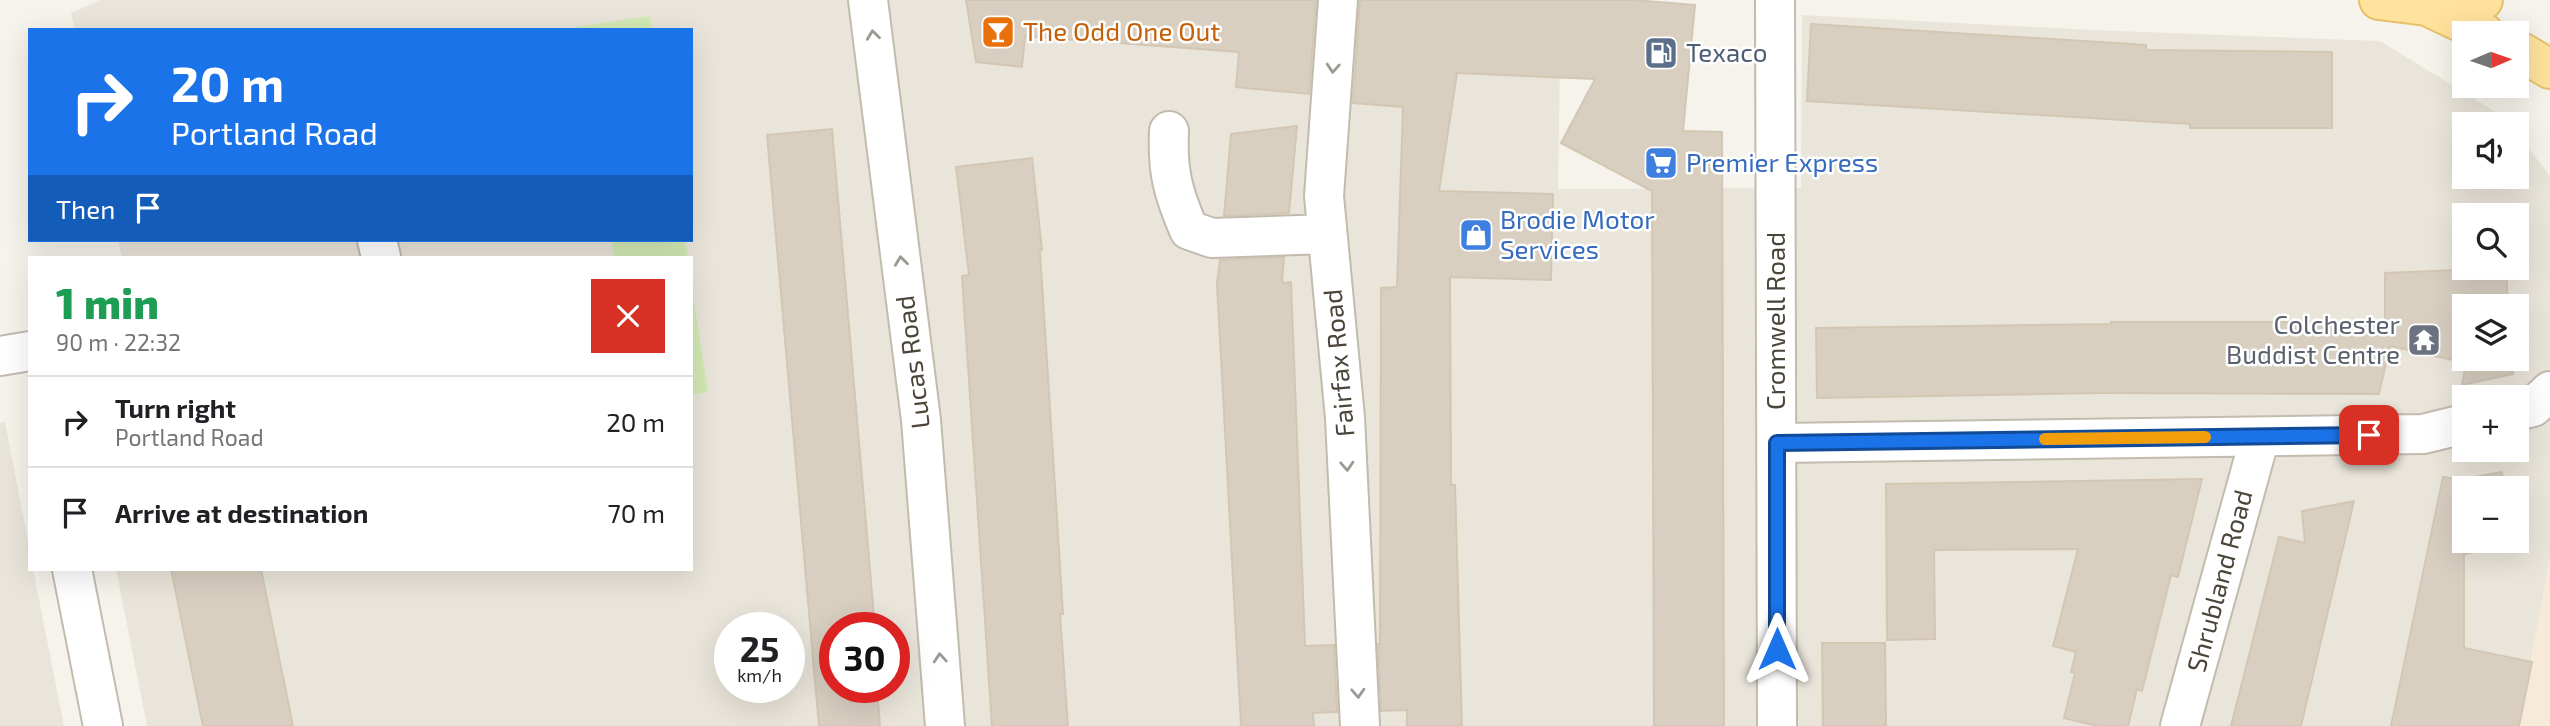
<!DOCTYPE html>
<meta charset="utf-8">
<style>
:root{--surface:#fff;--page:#f6f6f6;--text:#202124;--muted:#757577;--line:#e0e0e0}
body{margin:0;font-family:"Exo 2",sans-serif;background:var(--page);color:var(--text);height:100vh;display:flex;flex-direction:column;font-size:26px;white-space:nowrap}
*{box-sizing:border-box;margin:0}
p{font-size:23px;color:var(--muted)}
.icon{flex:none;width:38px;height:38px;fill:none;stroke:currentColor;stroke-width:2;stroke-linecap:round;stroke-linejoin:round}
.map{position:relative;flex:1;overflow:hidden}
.details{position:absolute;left:28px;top:256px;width:665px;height:315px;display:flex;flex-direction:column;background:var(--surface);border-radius:0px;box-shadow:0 7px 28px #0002}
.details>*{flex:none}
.guide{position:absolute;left:28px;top:28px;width:665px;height:214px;border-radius:0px;box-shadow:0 7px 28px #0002;background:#1a73e8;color:#fff;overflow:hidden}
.needle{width:46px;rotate:88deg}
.tools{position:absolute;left:2452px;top:21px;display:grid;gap:14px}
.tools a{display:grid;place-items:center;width:77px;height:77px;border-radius:0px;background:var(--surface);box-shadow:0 7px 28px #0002;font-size:35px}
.speed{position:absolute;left:714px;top:612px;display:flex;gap:14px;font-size:35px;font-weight:700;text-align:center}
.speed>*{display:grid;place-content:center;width:91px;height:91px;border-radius:50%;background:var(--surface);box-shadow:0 7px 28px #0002;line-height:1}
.speed small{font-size:18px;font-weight:400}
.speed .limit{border:10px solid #d22;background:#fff;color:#111}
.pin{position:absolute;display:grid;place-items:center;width:60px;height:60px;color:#fff;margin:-30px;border-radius:14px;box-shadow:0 4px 10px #0006}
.me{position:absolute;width:77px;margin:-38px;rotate:0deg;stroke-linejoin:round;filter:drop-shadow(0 0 5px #0008)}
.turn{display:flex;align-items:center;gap:24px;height:147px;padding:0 28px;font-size:32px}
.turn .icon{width:91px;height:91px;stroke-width:2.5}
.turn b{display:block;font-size:49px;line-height:60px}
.then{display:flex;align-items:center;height:66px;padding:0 28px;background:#0003;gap:14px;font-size:26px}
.round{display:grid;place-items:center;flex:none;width:74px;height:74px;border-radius:0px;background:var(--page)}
.head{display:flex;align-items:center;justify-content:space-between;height:119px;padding:0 28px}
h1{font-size:42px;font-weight:800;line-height:52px;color:#1e9e55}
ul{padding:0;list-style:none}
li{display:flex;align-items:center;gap:21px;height:91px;padding:0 28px;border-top:2px solid var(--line)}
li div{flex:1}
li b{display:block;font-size:26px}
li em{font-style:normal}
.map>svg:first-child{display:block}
.residential{fill:#eae5da;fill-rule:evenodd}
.commercial{fill:#f7ead8}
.green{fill:#d2eab5}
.building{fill:#d8cfc1;stroke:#d3c7b4;stroke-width:2}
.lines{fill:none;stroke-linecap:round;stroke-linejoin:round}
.minor-casing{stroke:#c2bbae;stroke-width:42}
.major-casing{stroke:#e6c16a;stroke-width:42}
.minor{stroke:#fff;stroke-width:38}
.major{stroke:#ffe39c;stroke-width:38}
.oneway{stroke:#9c9892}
.route-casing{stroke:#114b97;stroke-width:18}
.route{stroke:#1a73e8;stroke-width:12}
.slow{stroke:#f59e0b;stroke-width:12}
.labels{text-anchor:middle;stroke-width:5;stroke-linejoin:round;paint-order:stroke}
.food-label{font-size:26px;fill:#c56008;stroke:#fff;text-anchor:start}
.service-label{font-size:26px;fill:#4e5e75;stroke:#fff;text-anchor:start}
.shop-label{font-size:26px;fill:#366cbe;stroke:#fff;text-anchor:start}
.street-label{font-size:26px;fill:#4b4439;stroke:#fff}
.worship-label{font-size:26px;fill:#5b616d;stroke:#fff;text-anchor:end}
</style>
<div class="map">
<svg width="2550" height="726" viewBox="0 0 2550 726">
<rect width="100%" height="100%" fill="#f6f3ec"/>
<path class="residential" d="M100 0H1561L1558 189 1801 188 1802 15 2093 30 2380 41 2504 117 2510 124H2464V177H2516L2517 133 2550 176V560L2518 726H147L116 569H691V257H122L118 240H691V30H75L71 13ZM2464 215H2516V268H2464ZM2464 306H2516V359H2464ZM2464 397H2516V450H2464ZM2464 488H2516V541H2464ZM730 628H789V688H730ZM835 628H894V688H835Z
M5 422 30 552V569H33L64 726H0V423Z"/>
<path class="commercial" d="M2550 560V726H2518Z"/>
<path class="green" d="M650 16 652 30H576L575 27Z
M611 240H685L688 257H614Z
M691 282 708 392 691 395Z"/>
<path class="building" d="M966 0H1316L1309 94 1236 87 1239 52 1025 36 1022 67 976 62Z
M1360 0H1633L1695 5 1683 131 1722 132 1724 726H1654L1652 191 1561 143 1595 79 1457 73 1439 191 1553 194 1551 280 1450 277 1451 485H1455L1462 726H1407V710L1381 711 1378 644H1380L1381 288 1397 287 1403 107 1353 103Z
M1811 24 2146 45V50L2332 52V128H2190V124L1807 101Z
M1297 126 1289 213 1224 216 1231 134Z
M832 129 875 628H835V688H877L880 726H819L767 135Z
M1032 158 1042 250 1040 251 1063 614H1060L1068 726H992L962 276 969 275 956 167Z
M1284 257 1282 283 1291 282 1305 646 1334 645 1337 712 1313 713 1314 726H1241L1217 284 1220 260Z
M2506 268 2508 306H2464V359H2512L2513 374 2462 385 2466 363 2390 346 2379 394 2101 393 1817 398 1816 328 2111 324V322H2385V273Z
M2502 472 2505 488H2464V541H2515L2516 543 2464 554V648L2532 662 2519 726H2391L2443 477 2464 479Z
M2202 479 2178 577 2171 575 2142 691 2137 689 2128 726H2097L2064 718 2075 673 2071 672 2076 652 2053 646 2078 549 1934 550 1935 639 1887 640 1886 484Z
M2354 501 2301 726H2231L2279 537 2305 543 2302 511Z
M171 569H261L293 726H203Z
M1822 643H1885L1886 726H1823Z"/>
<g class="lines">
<defs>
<path id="minor" d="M868 0 921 420 945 726
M1338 0 1324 196 1345 418 1360 726
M1775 0 1777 726
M1169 131C1167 171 1173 193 1189 230L1212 238 1327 234
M377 240 381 257
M0 356 30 351
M2516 411 2533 407 2550 391
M1777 443 2423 434 2464 424
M72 569 103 726
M2180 726 2260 437"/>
<path id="major" d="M2379 0 2427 6 2483 0
M2427 6 2484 33
M2516 49 2550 69"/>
</defs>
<use href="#minor" class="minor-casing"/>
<use href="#major" class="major-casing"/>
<use href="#minor" class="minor"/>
<use href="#major" class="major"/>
</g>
<defs><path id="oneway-chevron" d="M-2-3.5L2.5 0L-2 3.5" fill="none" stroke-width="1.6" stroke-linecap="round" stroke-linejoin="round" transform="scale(1.75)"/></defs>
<g class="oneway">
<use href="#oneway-chevron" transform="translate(873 35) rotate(-97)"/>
<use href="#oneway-chevron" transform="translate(1333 68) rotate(94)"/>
<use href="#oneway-chevron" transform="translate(901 261) rotate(-97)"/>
<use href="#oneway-chevron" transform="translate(1347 466) rotate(87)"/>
<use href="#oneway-chevron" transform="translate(940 658) rotate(-94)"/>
<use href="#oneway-chevron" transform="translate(1358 693) rotate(87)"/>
</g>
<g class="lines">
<defs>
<path id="route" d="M1777 649V443L2369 435"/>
</defs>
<use href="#route" class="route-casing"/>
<use href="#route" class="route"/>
<path class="slow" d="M2045 439 2205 437"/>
</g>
<defs>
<symbol id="bar-square" viewBox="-11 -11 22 22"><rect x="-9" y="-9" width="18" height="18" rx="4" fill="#e8710a" stroke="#fff"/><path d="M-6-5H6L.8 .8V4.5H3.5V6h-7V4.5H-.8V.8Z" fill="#fff"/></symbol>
<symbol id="fuel-square" viewBox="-11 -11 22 22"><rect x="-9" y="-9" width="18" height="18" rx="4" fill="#5c6f8a" stroke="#fff"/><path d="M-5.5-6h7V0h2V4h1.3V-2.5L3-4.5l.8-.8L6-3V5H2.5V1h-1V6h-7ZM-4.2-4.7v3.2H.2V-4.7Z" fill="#fff"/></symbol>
<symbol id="supermarket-square" viewBox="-11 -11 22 22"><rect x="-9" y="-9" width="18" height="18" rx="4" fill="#3f7fe0" stroke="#fff"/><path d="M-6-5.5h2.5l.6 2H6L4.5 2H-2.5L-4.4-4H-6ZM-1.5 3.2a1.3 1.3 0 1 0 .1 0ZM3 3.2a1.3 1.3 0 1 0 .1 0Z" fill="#fff"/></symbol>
<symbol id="shop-square" viewBox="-11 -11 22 22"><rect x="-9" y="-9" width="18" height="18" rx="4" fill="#3f7fe0" stroke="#fff"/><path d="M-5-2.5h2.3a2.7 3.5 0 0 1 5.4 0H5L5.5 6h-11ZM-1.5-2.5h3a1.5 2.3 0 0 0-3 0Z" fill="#fff"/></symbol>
<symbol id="temple-square" viewBox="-11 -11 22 22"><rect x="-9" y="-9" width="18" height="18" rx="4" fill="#6b7280" stroke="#fff"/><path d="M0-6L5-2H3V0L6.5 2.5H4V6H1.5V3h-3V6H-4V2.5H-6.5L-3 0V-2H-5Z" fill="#fff"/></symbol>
</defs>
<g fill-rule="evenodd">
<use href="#bar-square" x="979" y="13" width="38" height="38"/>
<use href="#fuel-square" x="1642" y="34" width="38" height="38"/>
<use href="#supermarket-square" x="1642" y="144" width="38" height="38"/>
<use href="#shop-square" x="1457" y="216" width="38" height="38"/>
<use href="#temple-square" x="2405" y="321" width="38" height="38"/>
</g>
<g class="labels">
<g class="food-label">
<text x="1023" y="41">The Odd One Out</text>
</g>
<g class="service-label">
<text x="1686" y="62">Texaco</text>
</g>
<g class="shop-label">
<text x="1686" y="172">Premier Express</text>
<text x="1500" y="229">Brodie Motor<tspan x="1500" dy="30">Services</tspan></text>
</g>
<g class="street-label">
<text transform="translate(1776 321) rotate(-90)" y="9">Cromwell Road</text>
<text transform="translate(913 362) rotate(-97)" y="9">Lucas Road</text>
<text transform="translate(1339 363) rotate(-95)" y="9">Fairfax Road</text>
<text transform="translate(2220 581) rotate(-75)" y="9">Shrubland Road</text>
</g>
<g class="worship-label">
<text x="2400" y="334">Colchester<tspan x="2400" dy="30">Buddist Centre</tspan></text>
</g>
</g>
</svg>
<div class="tools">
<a><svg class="needle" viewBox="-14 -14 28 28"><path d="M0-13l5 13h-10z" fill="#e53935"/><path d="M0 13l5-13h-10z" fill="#757577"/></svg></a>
<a><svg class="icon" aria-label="sound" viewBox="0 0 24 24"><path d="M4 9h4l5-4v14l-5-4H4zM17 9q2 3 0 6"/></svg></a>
<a><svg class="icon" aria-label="search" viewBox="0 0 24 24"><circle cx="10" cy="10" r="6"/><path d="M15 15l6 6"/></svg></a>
<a><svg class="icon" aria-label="layers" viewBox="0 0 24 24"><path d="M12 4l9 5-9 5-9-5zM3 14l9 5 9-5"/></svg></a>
<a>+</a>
<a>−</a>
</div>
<div class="speed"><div>25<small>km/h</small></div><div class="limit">30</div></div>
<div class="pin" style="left:2369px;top:435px;background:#d93025"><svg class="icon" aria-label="arrive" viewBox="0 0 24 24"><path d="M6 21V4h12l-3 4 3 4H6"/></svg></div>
<svg class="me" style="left:1777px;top:649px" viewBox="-20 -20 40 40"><path d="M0-17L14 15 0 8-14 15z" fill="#1a73e8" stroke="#fff" stroke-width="4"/></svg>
<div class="guide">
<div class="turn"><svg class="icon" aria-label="right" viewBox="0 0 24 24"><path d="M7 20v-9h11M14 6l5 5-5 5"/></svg><div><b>20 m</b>Portland Road</div></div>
<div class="then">Then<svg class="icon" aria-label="arrive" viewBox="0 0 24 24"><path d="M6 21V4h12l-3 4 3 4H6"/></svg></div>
</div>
<section class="details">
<div class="head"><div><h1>1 min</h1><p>90 m · 22:32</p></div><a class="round" style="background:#d93025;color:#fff"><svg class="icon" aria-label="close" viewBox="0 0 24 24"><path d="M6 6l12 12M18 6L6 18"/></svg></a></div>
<ul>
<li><svg class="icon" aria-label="right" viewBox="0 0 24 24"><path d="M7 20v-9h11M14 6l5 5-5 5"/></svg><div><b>Turn right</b><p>Portland Road</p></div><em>20 m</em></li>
<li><svg class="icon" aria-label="arrive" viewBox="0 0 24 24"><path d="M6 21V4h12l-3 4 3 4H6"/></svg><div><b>Arrive at destination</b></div><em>70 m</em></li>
</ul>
</section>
</div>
